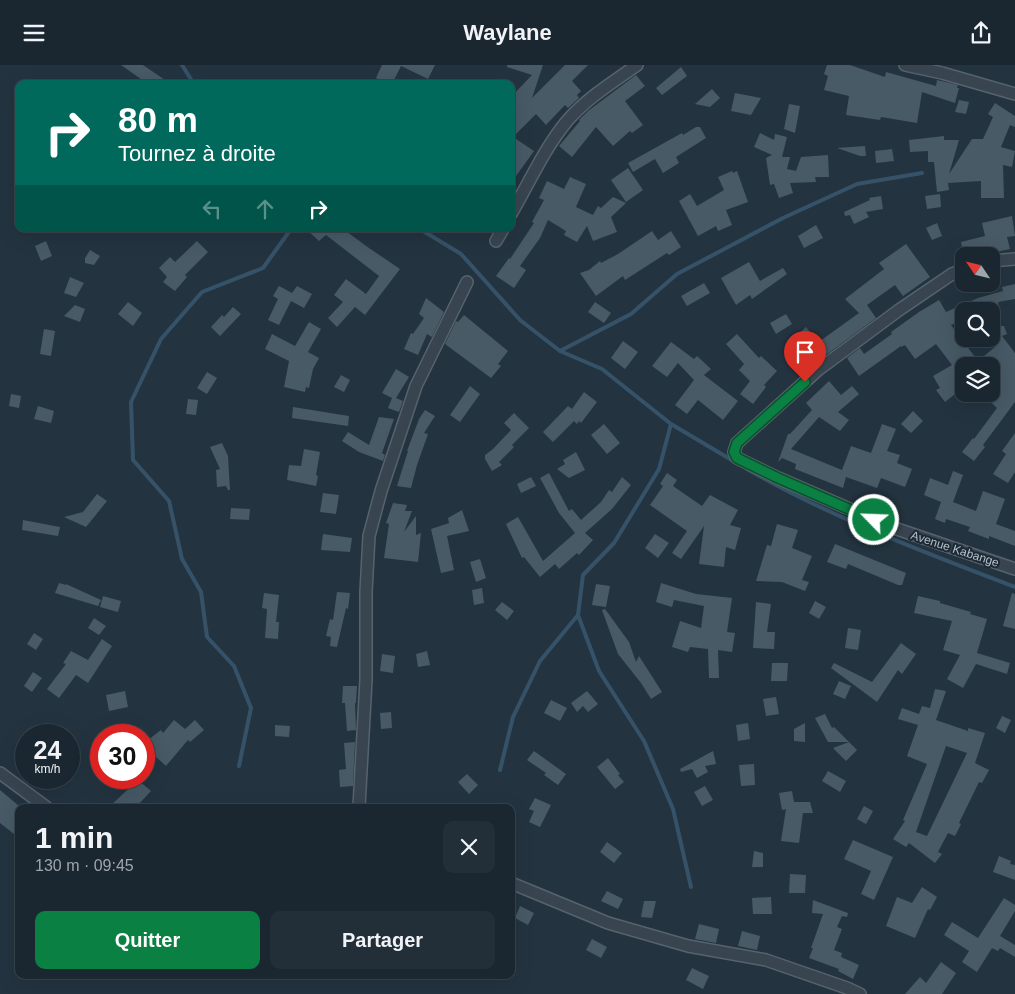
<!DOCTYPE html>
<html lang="fr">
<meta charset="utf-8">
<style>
:root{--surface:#1a2730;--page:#232f38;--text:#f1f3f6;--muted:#9fa5ab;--line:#38444c;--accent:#0b8043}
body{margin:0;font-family:Arial,sans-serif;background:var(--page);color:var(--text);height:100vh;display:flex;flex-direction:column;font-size:19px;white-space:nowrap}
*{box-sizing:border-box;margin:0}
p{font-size:16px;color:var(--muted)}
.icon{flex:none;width:28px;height:28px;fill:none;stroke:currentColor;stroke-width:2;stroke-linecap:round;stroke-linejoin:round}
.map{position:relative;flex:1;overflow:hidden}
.drawer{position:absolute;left:15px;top:739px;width:500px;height:175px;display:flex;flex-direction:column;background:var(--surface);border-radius:10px;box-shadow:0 5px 20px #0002,0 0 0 1px var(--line)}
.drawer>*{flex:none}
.top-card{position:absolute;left:15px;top:15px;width:500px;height:152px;border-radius:10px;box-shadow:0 5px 20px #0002,0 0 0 1px var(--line);background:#00695c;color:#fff;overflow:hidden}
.needle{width:32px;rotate:305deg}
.tools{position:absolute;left:955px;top:182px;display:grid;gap:10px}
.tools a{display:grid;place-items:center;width:45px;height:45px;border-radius:10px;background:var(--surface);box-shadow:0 5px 20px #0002,0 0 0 1px var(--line);font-size:25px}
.speed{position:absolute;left:15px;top:659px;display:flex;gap:10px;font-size:25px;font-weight:700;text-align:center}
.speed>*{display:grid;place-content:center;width:65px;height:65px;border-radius:50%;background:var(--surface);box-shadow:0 5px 20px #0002,0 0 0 1px var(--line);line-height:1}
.speed small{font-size:12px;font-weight:400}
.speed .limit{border:8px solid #d22;background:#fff;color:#111}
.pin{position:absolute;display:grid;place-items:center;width:42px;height:42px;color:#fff;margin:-51px -21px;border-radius:50% 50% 50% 0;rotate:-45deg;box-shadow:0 0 5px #0007}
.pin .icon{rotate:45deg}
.me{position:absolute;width:55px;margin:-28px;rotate:294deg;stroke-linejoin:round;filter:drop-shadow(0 0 4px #0008)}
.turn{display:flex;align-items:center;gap:18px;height:105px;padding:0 20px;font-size:22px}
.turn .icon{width:65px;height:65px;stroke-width:2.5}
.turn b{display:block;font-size:35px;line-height:42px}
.lanes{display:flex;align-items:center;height:48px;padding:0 20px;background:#0003;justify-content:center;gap:25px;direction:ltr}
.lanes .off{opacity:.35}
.round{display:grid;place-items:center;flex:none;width:52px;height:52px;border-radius:10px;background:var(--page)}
.headline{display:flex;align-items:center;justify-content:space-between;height:85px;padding:0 20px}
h1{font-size:30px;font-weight:600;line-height:38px}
.button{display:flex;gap:10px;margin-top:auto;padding:10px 20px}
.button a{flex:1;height:58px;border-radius:10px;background:var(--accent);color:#fff;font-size:20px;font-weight:600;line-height:58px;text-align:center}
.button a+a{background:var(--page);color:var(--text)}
header{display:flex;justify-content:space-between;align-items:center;height:65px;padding:0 20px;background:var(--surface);font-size:22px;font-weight:600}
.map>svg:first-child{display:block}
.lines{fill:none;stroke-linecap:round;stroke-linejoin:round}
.stream{stroke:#365268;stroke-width:4}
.building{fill:#475a66;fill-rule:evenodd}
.minor-casing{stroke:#56636d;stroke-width:14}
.minor{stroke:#384550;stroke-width:11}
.route-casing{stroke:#07532c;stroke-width:12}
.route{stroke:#0b8043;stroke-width:9}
.labels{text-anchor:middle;stroke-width:4;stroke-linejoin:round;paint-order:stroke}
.street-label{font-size:12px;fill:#b4c0ca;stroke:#1d2a35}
</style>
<header><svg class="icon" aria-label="menu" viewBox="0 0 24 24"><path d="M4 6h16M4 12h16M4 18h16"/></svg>Waylane<svg class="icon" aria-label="share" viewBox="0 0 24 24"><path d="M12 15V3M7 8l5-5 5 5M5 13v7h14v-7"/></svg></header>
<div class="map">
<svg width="1015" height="929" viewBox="0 0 1015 929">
<rect width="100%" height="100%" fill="#233440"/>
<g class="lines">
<path class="stream" d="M182 0 194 19
M420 164 461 189 520 255 560 286 602 304 671 359 735 397
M560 286 631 249 677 209 783 153 857 119 922 108
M671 359 659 404 614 478 583 510 578 550 599 606 644 676 673 744 691 822
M747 404C832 453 924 487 1015 522
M239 701 251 643 234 601 207 572 201 527 182 494 169 436 133 395 131 337 161 274 202 227 263 203 291 164
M500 705 513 652 540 596 578 550"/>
</g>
<path class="building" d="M121 0H143L171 19H148Z
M382 0H435L428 14 401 1 392 19H387L376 13Z
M507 0H543L532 33 565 0H588L572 16 581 26 577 30 579 33 568 43 565 40 546 60 536 49 513 72 534 86 511 118V32L532 10 507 2Z
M827 0H850L885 12 886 7 936 21 937 15 958 20 957 23H959L955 38 922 27 917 58 881 52 880 55 846 50 849 31 824 25 828 11 824 9Z
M681 2 687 11 662 30 656 23Z
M636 10 645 21 625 36 643 60 632 68 630 66 613 81 596 62 572 92 559 81 580 56 579 55 588 46Z
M712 24 720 33 710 42 695 39Z
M735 28 761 33 751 50 731 46Z
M959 35 969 37 966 49 955 47Z
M995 38 1015 51V62L1010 60 1001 82 1015 86 1012 102 1003 100 1004 133H981V116L948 118 949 125 937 127 934 97H928V86L910 87 909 75 944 71V75H959L949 109 972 74H983L993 52 988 49Z
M789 39 800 41 795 68 784 64Z
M696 62H700L706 73 676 92 679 98 663 108 655 94 633 107 628 98 682 68 683 70Z
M760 68 774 75 775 69 787 72 782 92H790L787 104 796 106 801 92 828 90 829 112H815L816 117 790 118 793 128 779 133 774 119 770 120 766 93 772 90 754 82Z
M865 81 866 91H860L837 83Z
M892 84 894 96 876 98 875 86Z
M628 103 643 125 626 137 611 115Z
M732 106 733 108 737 106 748 137 726 145 732 160 718 166 716 161 698 171 679 136 690 129 697 141 724 125 718 112Z
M570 112 586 119 576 142 593 150 598 141 601 143 613 132 626 138 611 152 617 167 593 176 587 161 577 177 564 170 566 166 548 155 540 173 520 201 526 205 514 223 496 211 509 193 510 194 534 158 532 157 544 135 539 133 547 116 564 124Z
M940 129 941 142 927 144 925 131Z
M881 131 883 144 866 147 869 152 854 159 850 150 845 151 844 147 870 135 869 133Z
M1012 151 1015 171 1007 172 1010 184 978 191H964L961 177 985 171 982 158Z
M937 158 942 171 932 175 926 163Z
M816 160 823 173 804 183 798 171Z
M306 164H343L369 183 400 204 365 250 355 242 337 262 328 253 343 237 334 230 346 214 366 229 379 211 326 170 319 176Z
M652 166 658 175 671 166 681 182 669 190 667 188 625 215 623 211 596 231 580 208 589 205 600 196 601 198 618 189Z
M46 176 52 191 41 196 35 181Z
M197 176 208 187 185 210 187 212 175 226 163 217 167 212 159 203 170 192 175 197Z
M906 179 930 212 903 231 895 220 867 240 876 253 815 298 794 273 806 262 816 274 817 272 820 276 859 248 845 234 884 204 879 198Z
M90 185 100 191 94 200 85 198V193Z
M749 197 760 216 783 203 787 209 752 234 750 230 736 240 721 213Z
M70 212 84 218 76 232 64 228Z
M704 218 710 228 687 241 681 231Z
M1015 219V234L998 237 999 241 980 246H964V255L951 260 978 296 995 282 990 276 996 272 994 263 1000 261H1004L1007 269 1002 271 1015 288V337L983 380 985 382 974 396 962 387 973 373 974 374 997 343 986 332 991 329V301H964V322L945 337 936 325 940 323 933 311 952 300 936 279 915 294 905 280 901 282V281L859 311 847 293 860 283 864 289 892 269 891 267 919 247 939 235 946 247 978 233 1003 226 1002 222Z
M279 221 292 228 297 221 312 229 304 243 291 236 279 260 268 255 278 234 273 231Z
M426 233 444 247 432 272 427 269 418 290 404 284 411 268 413 269 424 253 419 249Z
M128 237 142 248 133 261 118 249Z
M595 237 611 248 604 258 588 247Z
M75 240 85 244 80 257 64 251Z
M233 242 241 249 220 271 211 262 222 250 224 252Z
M786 249 792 259 776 269 770 258Z
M464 250 508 286 498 299 501 301 491 313 445 279 456 256 458 257Z
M309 257 321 264 308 287 319 293 313 304 309 323 306 322 305 327 284 322 289 296 265 284 272 269 295 281Z
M44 264 55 266 51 291 40 289Z
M737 269 759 293 761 291 777 306 764 320 766 322 753 339 740 329 750 316 739 305 744 299 726 279Z
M623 276 638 287 625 304 611 293Z
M671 277 694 294 697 291 711 304 704 310 738 336 723 355 698 335 687 349 675 340 694 315 678 298 667 312 652 301Z
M396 304 409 312 396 333 403 336 399 347 388 343 392 333 382 328Z
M207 307 217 313 207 329 197 323Z
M341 310 350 315 344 327 334 322Z
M829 316 841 330 852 321 859 329 838 347 849 355 840 366 819 352 791 384 842 405 851 381 871 388 882 359 896 364 887 386 900 390 897 398 912 404 905 422 881 413 877 423 846 412 843 423 795 404 796 399 782 393 778 397 788 369H790L812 345 806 338Z
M470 321 480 329 460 357 450 350Z
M584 327 597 337 581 358 579 356 577 359 574 356 553 377 543 367 568 341 572 344Z
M11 329 21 331 19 343 9 341Z
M188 334 198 335 196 350 186 349Z
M38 341 54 346 51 358 34 354Z
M293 342 349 351 348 361 292 353Z
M425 345 435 351 424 368 428 369 417 400 411 423 397 421 408 386H407L419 354Z
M913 346 923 356 911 368 901 359Z
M514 348 529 363 512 380 514 382 499 397 502 400 492 406 485 394V390L493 384 511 365 504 358Z
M379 352 394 354 382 388 385 390 383 396 359 387 342 376 348 367 369 380Z
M604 359 620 378 607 389 591 370Z
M1015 368V407L1008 418 993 409 1006 389 1002 386Z
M222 378 228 391 230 425H228L226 421 217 422 216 405 220 404 210 382Z
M304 384 320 387 316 410 318 411 316 421 287 415 289 400 301 401Z
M576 387 585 405 569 413 557 404 565 399 563 395Z
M953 406 963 410 953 437 976 446 983 426 1005 434 996 459 1015 466V481L989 471V474L968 466 970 462 946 454 945 458 935 454 941 437 924 430 930 413 948 420Z
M549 408 569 446 572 444 581 455 601 437 609 425 612 427 622 412 631 420 612 444 585 468 593 475 579 490 577 488 559 504 555 499 540 512 524 492 522 493 506 459 518 452 543 496 575 468 559 448 540 413Z
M667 408 677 415 673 421 702 441 710 430 738 445 730 460 741 463 735 485 726 482 724 502 699 499 704 461 681 494 672 488 687 466 650 440 663 421 660 419Z
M531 412 536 421 521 428 517 419Z
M323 428 339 430 336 449 320 447Z
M97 429 107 436 86 462 64 452 83 447Z
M393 438 407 440 405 446H412L404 467 416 451V470L421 468 418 497 384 493 389 459 386 458Z
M231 443 250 444 249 455 230 454Z
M462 445 469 466 447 471 454 505 441 508 431 464 449 458 448 453Z
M23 455 60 462 58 471 22 465Z
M777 459 798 465 792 483 812 491 802 515 809 517 805 526 782 517 756 516 767 480 771 481Z
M323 469 352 473 350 487 321 485Z
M655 469 669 478 658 493 645 483Z
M835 479 906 508 902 520H898L848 499 846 504 827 497Z
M480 494 486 513 476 517 470 497Z
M59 518 66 520V519L101 535 98 541 55 528Z
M661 518 696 529 732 533 727 567 735 568 732 587 718 585 719 613H709L708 584 690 582 688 587 672 582 680 556 701 563 704 541 674 535 672 542 656 537Z
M596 519 610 521 606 542 592 540Z
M482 523 484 538 474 540 472 525Z
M337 527 350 528 348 544 346 543 337 582 330 581 331 572 326 571 330 554 333 555Z
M264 528 279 530 276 557H279L278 574 265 573 267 544 262 543Z
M1012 528 1015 529V564L1003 561Z
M103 531 121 536 118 547 100 542Z
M918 531 940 536V538L971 547 970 549 987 554 977 588 1010 598 1007 609 976 599 963 623 947 614 960 590 943 585 952 556 914 548Z
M815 536 826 542 819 554 809 548Z
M502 537 514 546 507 555 495 545Z
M756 537 771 539 767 567H775L774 584 753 583Z
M605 544 629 577 636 597 639 591 662 627 651 634 641 618 618 589 602 545Z
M94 553 106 561 99 570 88 563Z
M848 563 861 565 858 585 845 583Z
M34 568 43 574 36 585 27 579Z
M102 574 112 581 88 618 76 610 59 633 47 624 66 599 63 598 71 586 88 595Z
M901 578 916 589 902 609 898 605 877 637 831 603 834 598 872 617Z
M427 586 430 600 418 602 416 589Z
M382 589 395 591 393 608 380 606Z
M772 598H788L787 616H771Z
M33 607 42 613 32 627 24 621Z
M839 616 851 621 845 634 833 629Z
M343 621H357L356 638H355L356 665 347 666 345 638H342Z
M935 624 946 626 936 655 968 666V663L985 668 975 698 989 705 982 718 979 717 959 758 961 759 955 771 948 768 938 787 942 789 935 798 909 778 906 782 893 774 905 756 903 755 927 699 907 691 918 660 898 654 902 643 919 649 922 641 930 643ZM946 681 967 688 927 771 916 767Z
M125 626 128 642 109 646 106 630Z
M587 626 598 639 588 647 583 641 577 647 571 638Z
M776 632 779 649 766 651 763 634Z
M551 635 567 643 560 656 544 648Z
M391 647 392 663 381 664 380 648Z
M825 649 832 663 834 662 857 685 846 696 833 683 849 677H828L815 653Z
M1002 651 1011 655 1005 668 996 663Z
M174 655 185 664 195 655 204 665 190 677 188 675 166 701 144 681V678L161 665 163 668Z
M748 658 750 674 738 676 736 660Z
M805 658V677L794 676V664Z
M275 660 290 661 289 672 275 671Z
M355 677 353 721 340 722 339 705 346 704 344 678Z
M534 686 566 709 558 720 544 710 546 708 527 695Z
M713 686 716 699 705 701 708 707 697 713 692 704 681 707 680 704Z
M608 693 620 709 618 710 624 717 615 724 597 702Z
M754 699 755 720 741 721 739 700Z
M828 706 846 716 840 727 822 716Z
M467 709 478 720 469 729 458 717Z
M138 715 151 726 136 742H109Z
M705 721 713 735 702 741 694 727Z
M0 725 19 741V773L0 758Z
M792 726 794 737H810L813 748H803L799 778 781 776 786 744 782 745 779 728Z
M535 733 551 740 540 762 529 757 534 746 529 744Z
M864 741 873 746 866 759 857 754Z
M853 775 893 792 874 835 861 829 871 806 844 794Z
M607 777 622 788 614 798 600 787Z
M754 786 763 788V802H752Z
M999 791 1011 796 1010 799 1015 800V815L993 807Z
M790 809 806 810 805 828H789Z
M922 822 937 832 930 845 928 844 915 873 886 861 897 832 912 838Z
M607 826 623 834 618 844 601 836Z
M771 832 772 849H753L752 833Z
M1004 833 1015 840V846L1000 871 1015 880V892L1000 883 998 886 992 883 977 907 962 897 969 886 944 870 952 857 978 873Z
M813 835 848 848 847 852 842 851 837 862 842 864 834 885 842 888 841 892 859 900 853 914 838 906 839 904 809 893 813 883H811L823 849 812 848Z
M644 836H656L652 853 641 852Z
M520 841 534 848 528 860 515 853Z
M699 859 719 864 716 878 695 874Z
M742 866 760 871 757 885 738 881Z
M592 874 607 882 601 893 586 885Z
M941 897 956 908 942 929H905L920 912 926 918Z
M692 903 709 911 703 924 686 915Z"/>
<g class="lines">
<defs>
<path id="minor" d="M905 0 942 8 1015 29
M511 149C529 118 544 84 567 56 587 33 613 17 637 0
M496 176 503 164
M991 196 1015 194
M964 204 952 209 899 245 818 305 737 378 734 387 737 393 778 413 891 462 1015 504
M0 708 46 742
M359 742 366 615V527L369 471 381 426 416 321 467 217
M511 818 608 858 688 881 766 895 847 923 860 929"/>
</defs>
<use href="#minor" class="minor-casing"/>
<use href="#minor" class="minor"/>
</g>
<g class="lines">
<defs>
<path id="route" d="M805 317 737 378 734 387 737 393 778 413 874 455"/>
</defs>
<use href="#route" class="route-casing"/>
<use href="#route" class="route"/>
</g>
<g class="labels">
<g class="street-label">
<text transform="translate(955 484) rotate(18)" y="4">Avenue Kabange</text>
</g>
</g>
</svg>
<div class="tools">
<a><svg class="needle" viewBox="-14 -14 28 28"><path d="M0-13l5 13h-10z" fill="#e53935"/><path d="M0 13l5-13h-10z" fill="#9fa5ab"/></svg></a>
<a><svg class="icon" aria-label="search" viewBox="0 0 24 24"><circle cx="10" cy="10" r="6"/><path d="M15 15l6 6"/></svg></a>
<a><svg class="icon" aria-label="layers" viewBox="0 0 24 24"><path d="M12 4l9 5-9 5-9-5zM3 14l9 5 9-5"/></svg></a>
</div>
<div class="speed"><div>24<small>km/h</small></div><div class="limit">30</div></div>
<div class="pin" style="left:805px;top:317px;background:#d93025"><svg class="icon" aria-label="arrive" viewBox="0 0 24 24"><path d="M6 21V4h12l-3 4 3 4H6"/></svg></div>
<svg class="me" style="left:874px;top:455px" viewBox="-20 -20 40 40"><circle r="17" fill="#0b8043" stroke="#fff" stroke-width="3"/><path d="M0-11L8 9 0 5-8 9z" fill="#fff"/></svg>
<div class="top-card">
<div class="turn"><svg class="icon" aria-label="right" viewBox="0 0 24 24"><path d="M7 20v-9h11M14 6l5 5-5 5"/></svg><div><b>80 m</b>Tournez à droite</div></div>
<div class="lanes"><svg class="icon off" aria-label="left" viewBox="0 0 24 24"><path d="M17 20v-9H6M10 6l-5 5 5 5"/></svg><svg class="icon off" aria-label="ahead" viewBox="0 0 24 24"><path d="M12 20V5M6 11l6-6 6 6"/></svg><svg class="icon" aria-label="right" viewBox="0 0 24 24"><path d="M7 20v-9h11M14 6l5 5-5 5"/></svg></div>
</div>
<section class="drawer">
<div class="headline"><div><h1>1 min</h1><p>130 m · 09:45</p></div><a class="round"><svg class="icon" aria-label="close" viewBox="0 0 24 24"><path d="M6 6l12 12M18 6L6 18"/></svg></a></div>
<div class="button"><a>Quitter</a><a>Partager</a></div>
</section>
</div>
